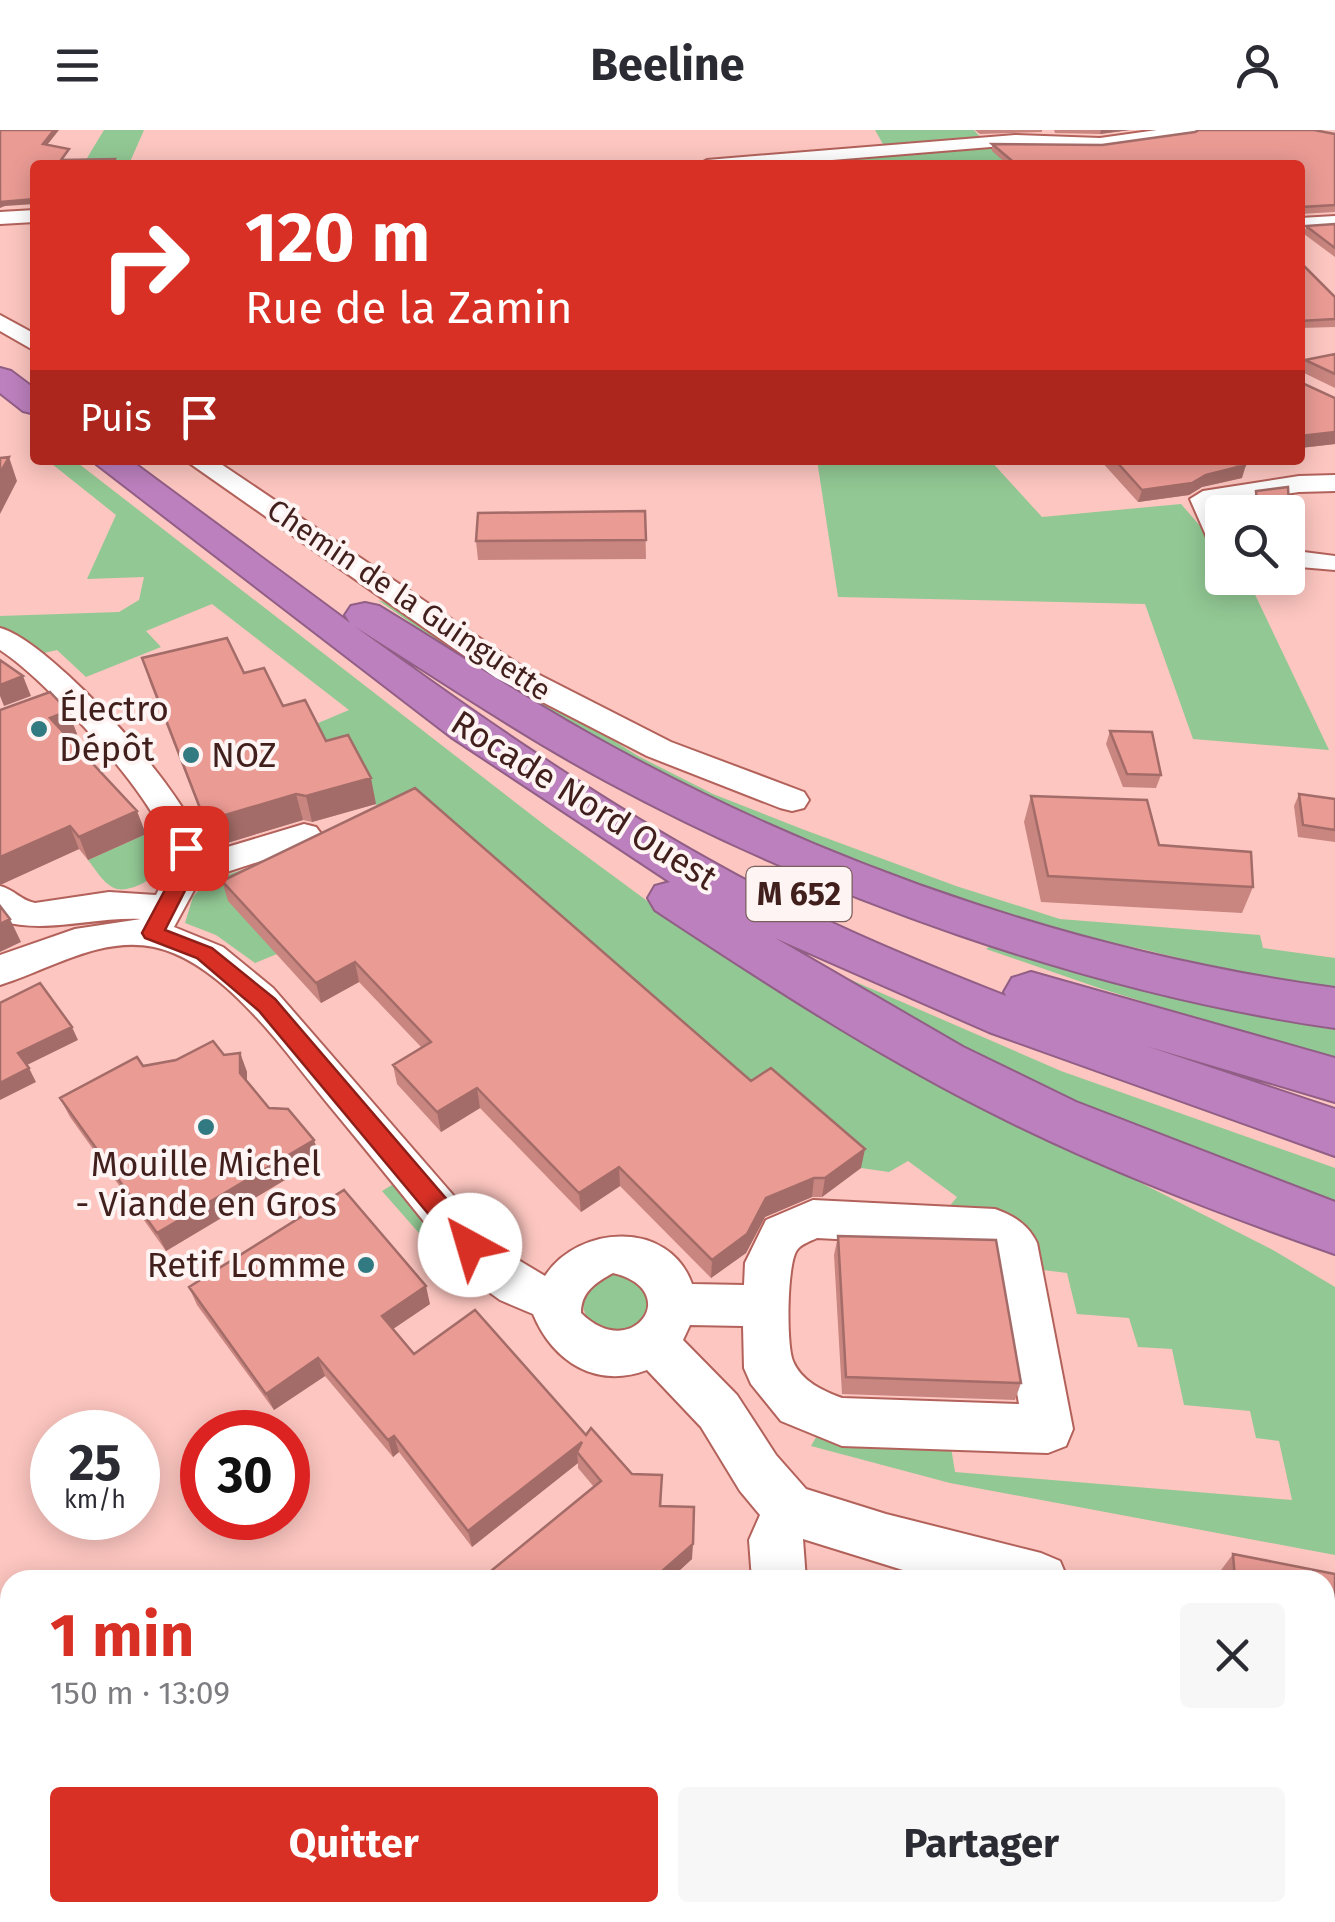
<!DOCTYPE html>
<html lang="fr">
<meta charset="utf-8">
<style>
:root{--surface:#fff;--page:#f7f7f7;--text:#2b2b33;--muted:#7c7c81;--accent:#d93025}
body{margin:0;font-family:"Fira Sans",sans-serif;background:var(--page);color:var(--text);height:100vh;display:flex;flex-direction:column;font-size:38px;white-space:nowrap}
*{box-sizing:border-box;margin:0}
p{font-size:32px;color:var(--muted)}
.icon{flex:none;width:55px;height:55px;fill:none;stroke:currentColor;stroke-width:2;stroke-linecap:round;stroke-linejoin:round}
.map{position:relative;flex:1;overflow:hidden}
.sheet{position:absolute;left:0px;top:1440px;width:1335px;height:352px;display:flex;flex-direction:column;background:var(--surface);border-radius:30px 30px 0 0;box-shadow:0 5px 25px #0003}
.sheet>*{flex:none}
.guide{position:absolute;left:30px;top:30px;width:1275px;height:305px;border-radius:10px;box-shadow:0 5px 25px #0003;background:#d93025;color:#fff;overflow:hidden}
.tools{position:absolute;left:1205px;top:365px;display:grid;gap:20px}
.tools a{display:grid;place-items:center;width:100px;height:100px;border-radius:10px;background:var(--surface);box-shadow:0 5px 25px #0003;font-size:50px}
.speed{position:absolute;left:30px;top:1280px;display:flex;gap:20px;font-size:50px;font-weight:700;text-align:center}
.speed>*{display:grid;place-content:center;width:130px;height:130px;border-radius:50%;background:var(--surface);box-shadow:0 5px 25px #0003;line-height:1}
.speed small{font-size:25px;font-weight:400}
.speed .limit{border:15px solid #d22;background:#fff;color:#111}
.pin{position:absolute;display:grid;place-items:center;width:85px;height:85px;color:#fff;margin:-42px;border-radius:20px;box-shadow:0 5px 15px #0006}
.me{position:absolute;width:110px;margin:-55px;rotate:321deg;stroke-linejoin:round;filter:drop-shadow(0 0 8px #0008)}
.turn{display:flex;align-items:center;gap:35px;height:210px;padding:0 50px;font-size:45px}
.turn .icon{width:130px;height:130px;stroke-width:2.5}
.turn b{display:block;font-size:70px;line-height:85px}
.then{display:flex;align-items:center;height:95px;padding:0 50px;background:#0003;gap:20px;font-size:38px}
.round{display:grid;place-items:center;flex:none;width:105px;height:105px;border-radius:10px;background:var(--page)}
.overview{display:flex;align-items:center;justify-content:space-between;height:170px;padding:0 50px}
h1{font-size:60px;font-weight:700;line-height:75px;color:var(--accent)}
.primary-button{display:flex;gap:20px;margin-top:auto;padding:20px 50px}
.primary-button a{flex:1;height:115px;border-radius:10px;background:var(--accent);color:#fff;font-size:40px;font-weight:700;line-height:115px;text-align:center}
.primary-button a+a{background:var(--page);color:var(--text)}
header{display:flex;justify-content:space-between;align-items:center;height:130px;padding:0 50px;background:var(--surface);font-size:45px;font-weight:700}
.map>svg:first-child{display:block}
.green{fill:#92c894}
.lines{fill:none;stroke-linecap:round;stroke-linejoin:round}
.minor-casing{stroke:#b3625b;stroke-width:4}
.highway-casing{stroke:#915e85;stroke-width:4}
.minor{fill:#fff;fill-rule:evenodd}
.highway{fill:#bc80be;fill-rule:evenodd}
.wall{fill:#c9857f}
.shaded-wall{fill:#a46c68}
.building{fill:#ea9b94;stroke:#a46c68;stroke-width:2.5}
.route{fill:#d93025;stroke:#8d1f18;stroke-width:2.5}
.poi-dot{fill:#327a82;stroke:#fef4f3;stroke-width:4}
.labels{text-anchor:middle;stroke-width:8;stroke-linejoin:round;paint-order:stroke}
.far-street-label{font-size:30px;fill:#411f1c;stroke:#fef4f3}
.shield{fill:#fef4f3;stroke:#7a5f5c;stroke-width:2.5}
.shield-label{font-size:32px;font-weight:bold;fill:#411f1c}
.poi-label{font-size:35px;fill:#411f1c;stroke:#fef4f3;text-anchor:start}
.street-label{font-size:35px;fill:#411f1c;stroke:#fef4f3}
</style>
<header><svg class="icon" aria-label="menu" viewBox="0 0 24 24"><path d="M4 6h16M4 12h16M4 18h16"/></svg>Beeline<svg class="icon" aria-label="person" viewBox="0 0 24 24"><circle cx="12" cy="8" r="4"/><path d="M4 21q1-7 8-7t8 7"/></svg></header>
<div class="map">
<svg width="1335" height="1792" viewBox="0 0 1335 1792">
<rect width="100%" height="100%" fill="#fdc6c0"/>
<path class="green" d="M104 0H144L130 32 84 33Z
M875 0H974L982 9 884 16Z
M995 15 1041 35H747Z
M47 330H74L551 700 692 804 962 962 1273 1120 1335 1157V1425L950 1353 811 1316 819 1302 950 1311 955 1342 1292 1370 1279 1311 1256 1308 1250 1281 1184 1275 1172 1219 1138 1217 1129 1188 1077 1184 1067 1143 1043 1140 1031 1111 945 1082 957 1067 908 1031 889 1042 861 1038 769 958 277 824 255 833 216 805 185 793 193 767 206 752 287 725 380 678 332 636 311 596 349 580 212 474 146 501 161 517 86 547 57 520 40 524 15 503 0 498V486L119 482 139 470 144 447 87 449 116 385Z
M817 330H990L1042 387 1181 374 1222 421V448H1246L1249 452 1329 620 1193 609 1145 474 838 467Z
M378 470 403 478 638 626 713 664 802 699 956 756 1060 789 1260 805 1263 818 1335 828V862C1274 853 1217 837 1158 823 1121 813 1083 809 1047 798 799 725 589 620 378 470Z
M146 704 156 726 178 720C172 737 137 763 117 759 105 756 96 740 88 730Z
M995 813 1195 872 1335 900V931L1099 858 986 819Z
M849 849 1061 941 1335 1038V1080L1089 984 843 856Z
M397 1052 476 1143 462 1152 382 1061Z
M611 1141 634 1145 651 1171C635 1218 577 1214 583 1160Z"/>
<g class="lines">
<defs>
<path id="minor" d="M1157 0H1201L1193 5 1100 18 1015 15 771 35H698L707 30 1015 5 1100 8Z
M35 80V92L0 94V82Z
M1335 86V98L1300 100V88Z
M0 185 35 204V221L0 201Z
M185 330H215L518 534 671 612 804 662 809 670 804 678 792 681 780 678 647 626 496 548Z
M1335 345V361L1299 362 1219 374 1223 382 1222 418 1208 410 1190 369 1203 361 1299 346Z
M1288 420 1335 426V440L1288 436Z
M0 498C51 511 197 672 204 724L304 694 316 697 322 705 316 713 199 751 174 797 223 817 273 858 500 1119 545 1146C578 1095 669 1089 692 1154L744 1155 745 1133 766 1090 813 1070 995 1079C1014 1086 1028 1094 1037 1113L1073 1299 1066 1316 1048 1323 842 1316 781 1291 751 1254 744 1238 743 1196 690 1195 683 1210 737 1265 776 1325 806 1359 886 1384 1041 1423 1060 1431 1068 1450H935L803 1409 806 1450H752L749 1410 760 1385 740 1361 701 1297 647 1240C596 1259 553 1232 533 1184L500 1170 468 1147C422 1088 375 1031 328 974 285 922 224 832 154 817 100 806 49 840 0 855V825L75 799 141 789C93 787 47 804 0 791V756C15 760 20 770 35 773L109 762 156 765C163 751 171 736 168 720 161 671 43 547 0 520ZM817 1108 985 1117 993 1123 1019 1274 842 1268C823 1261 801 1251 793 1231 786 1215 787 1133 797 1120 801 1114 811 1111 817 1108ZM613 1143C685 1160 632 1234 581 1183 581 1162 595 1153 613 1143Z
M1325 1548 1335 1551V1609L1325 1606Z"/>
<path id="highway" d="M0 238 11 241 35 259V284L23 281 0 263Z
M91 330H130L350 493 345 485 351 476 365 473 379 476C463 527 546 582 633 628 848 743 1093 825 1335 858V898C1090 863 823 768 606 651 519 604 437 548 354 496 469 579 585 661 709 730 804 784 904 826 1006 866L1004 862 1012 848 1031 842 1335 928V972L1146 916 1335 979V1026L989 902 775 808 963 917 1076 972 1335 1072V1124C1215 1082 1095 1036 982 978 868 920 761 850 655 780L648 768 655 756 670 752 451 607Z"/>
</defs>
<use href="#minor" class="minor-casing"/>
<use href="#highway" class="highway-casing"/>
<use href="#minor" class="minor"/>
<use href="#highway" class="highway"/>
</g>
<path class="wall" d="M975 0H1042V2L980 4Z
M1054 0H1130L1100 4 1055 3Z
M1335 4V82L1300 84V35H1008L992 21V14L1102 15Z
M1335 94V127L1304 104 1306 96Z
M1300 132 1335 167V197L1300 198Z
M1335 224V258L1302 242V253L1335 314 1300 318V231L1302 240 1305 230Z
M1100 330H1200L1193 331 1242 348 1202 357 1189 365 1138 372Z
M1288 357 1290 395 1288 403V382H1253V373L1256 361Z
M645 381 646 429 478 430 476 411Z
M142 528 244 543 326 611 376 674 312 692 303 690 214 717 150 553Z
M68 581 77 604 68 607 146 704 88 730 79 719 0 755Z
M1110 601 1161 645 1156 658 1123 657 1106 614Z
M1299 664 1335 669V712L1298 707 1294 676Z
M1031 666 1159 715 1253 757 1242 783 1041 772 1024 692Z
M222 751 751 951 861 1038 822 1067H812L765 1087 746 1123 711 1148 620 1056 581 1082 480 978 441 1002 397 954 393 935 422 918 359 852 321 873 228 771Z
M240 923 247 942V952L269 978 320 1029 166 1121 70 987 60 968 143 936Z
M838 1106 1021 1253 1015 1270 842 1264 834 1125Z
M189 1157 430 1174 393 1199 414 1224 586 1305 632 1344 662 1345 661 1376 692 1429 669 1450H480L594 1357 578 1338V1333L472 1417 399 1322 393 1327 325 1246 274 1280 197 1175Z
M1233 1424 1335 1444V1549L1325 1547V1450H1222L1221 1440Z
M1050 1782H1094L1112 1792H1048Z
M1267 1782H1325V1792H1267Z"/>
<path class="shaded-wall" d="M54 0H59L44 19 43 14Z
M1101 0H1130L1100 4Z
M35 69V74L5 76 0 78V72L3 71Z
M1335 302V314L1300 318V306Z
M9 327 17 351 0 384V343Z
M1246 335 1242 348 1202 357 1189 365 1138 372 1142 360Z
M23 546 31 566 4 576 0 566V555Z
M68 581 77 604 60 611 50 588Z
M371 648 376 674 312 692 306 666Z
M296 664 303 690 214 717 205 691Z
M137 681 146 704 88 730 79 707Z
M70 696 79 719 0 755V727Z
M10 789 21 812 0 822V794Z
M355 832 359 852 321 873 316 853Z
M72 897 78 910 25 936 18 923Z
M240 923 247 942V962L240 943Z
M29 938 36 952 0 970V953Z
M477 958 480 978 441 1002 437 982Z
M314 1010 320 1029 166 1121 157 1103Z
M865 1019 861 1038 822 1067 825 1048Z
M619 1037 620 1056 581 1082 579 1063Z
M814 1048 812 1067 765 1087 746 1123 711 1148 712 1130 766 1068Z
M426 1156 430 1174 387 1203 382 1186Z
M318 1228 325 1246 274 1280 266 1264Z
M394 1306 399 1322 393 1327 388 1310Z
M582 1312 577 1322 578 1333 472 1417 468 1401Z
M693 1414 692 1429 669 1450H652Z
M35 1782H61L49 1792H23Z"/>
<path class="building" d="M0 0H54L43 14 69 19 61 30 115 29 112 35H35V69L0 72Z
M1199 0H1314L1335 4V75L1302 77 1300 85V35H1017L992 14 1102 15 1195 2Z
M1335 94V118L1306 96Z
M1300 132 1335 167V189L1300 191Z
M1335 224V244L1305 230Z
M1302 230V253L1335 268V302L1300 306V231Z
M9 327 0 343V328Z
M1115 330H1193L1246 335 1206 345 1192 353 1142 360Z
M1288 357 1290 395H1288V382H1258L1256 361Z
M645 381 646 410 476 411 478 383Z
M227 508 244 543 264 538 283 576 305 570 326 611 348 605 371 648 306 666 296 664 205 691 142 528Z
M0 530 23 546 0 555Z
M50 562 68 581 50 588 137 681 79 707 70 696 0 727V580Z
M1110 601 1152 602 1161 645 1127 644Z
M415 658 751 951 771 938 865 1019 825 1048H814L766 1068 747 1104 712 1130 619 1037 579 1063 477 958 437 982 393 935 431 912 355 832 316 853 222 751Z
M1299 664 1335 669V700L1303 695Z
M1031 666 1147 670 1159 715 1251 722 1253 757 1048 746Z
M0 776 10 789 0 794Z
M40 853 72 897 18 923 29 938 0 953V873Z
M213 911 224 925 240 923V943L269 978 288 979 314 1010 157 1103 60 968 137 927 143 936 176 930Z
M344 1060 426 1156 382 1186 414 1224 475 1180 586 1305 591 1298 632 1344 662 1345 660 1376 694 1377 693 1414 652 1450H480L601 1351 577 1322 582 1312 468 1401 394 1306 388 1310 318 1228 266 1264 189 1157Z
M838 1106 996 1110 1021 1253 846 1247Z
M1233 1424 1335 1444V1532L1325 1530V1450H1235Z
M10 1682V1782H35L23 1792H0V1690Z
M1060 1782H1094L1112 1792H1058Z
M1272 1782H1325V1792H1272Z"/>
<path class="route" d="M186 711 196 718 194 743 165 800 212 818 275 869 479 1107 483 1115 479 1123 470 1126 461 1123 259 881 197 828 145 808 142 803 174 743 176 718Z"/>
<g class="poi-dot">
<circle cx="39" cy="599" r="10"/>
<circle cx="191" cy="625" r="10"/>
<circle cx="206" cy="997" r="10"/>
<circle cx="366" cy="1135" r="10"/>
</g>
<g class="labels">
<g class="far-street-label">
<text transform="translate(409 470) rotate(34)" y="10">Chemin de la Guinguette</text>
</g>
<rect class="shield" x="746.5" y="737" width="105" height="54" rx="8"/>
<g class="shield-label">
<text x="799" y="775">M 652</text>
</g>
<g class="poi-label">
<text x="59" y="591">Électro<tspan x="59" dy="40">Dépôt</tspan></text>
<text x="211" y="637">NOZ</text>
<text x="206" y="1046" text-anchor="middle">Mouille Michel<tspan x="206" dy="40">- Viande en Gros</tspan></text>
<text x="346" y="1147" text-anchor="end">Retif Lomme</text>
</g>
<g class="street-label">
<text transform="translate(584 670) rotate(32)" y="12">Rocade Nord Ouest</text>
</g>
</g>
</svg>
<div class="tools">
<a><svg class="icon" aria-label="search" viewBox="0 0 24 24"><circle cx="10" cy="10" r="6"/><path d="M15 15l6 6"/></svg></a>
</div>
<div class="speed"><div>25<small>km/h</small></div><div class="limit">30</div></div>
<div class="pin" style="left:186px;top:718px;background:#d93025"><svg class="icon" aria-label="arrive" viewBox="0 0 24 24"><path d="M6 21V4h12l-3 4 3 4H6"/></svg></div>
<svg class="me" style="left:470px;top:1115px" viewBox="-20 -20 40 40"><circle r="19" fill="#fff"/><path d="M0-13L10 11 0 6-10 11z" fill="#d93025"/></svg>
<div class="guide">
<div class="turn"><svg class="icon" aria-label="right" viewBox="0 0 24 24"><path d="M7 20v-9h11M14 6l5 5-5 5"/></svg><div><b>120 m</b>Rue de la Zamin</div></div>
<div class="then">Puis<svg class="icon" aria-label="arrive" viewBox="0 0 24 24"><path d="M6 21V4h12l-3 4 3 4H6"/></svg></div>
</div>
<section class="sheet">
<div class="overview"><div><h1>1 min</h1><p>150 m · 13:09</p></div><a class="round"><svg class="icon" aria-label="close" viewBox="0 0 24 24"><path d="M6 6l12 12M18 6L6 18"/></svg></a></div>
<div class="primary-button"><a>Quitter</a><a>Partager</a></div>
</section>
</div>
